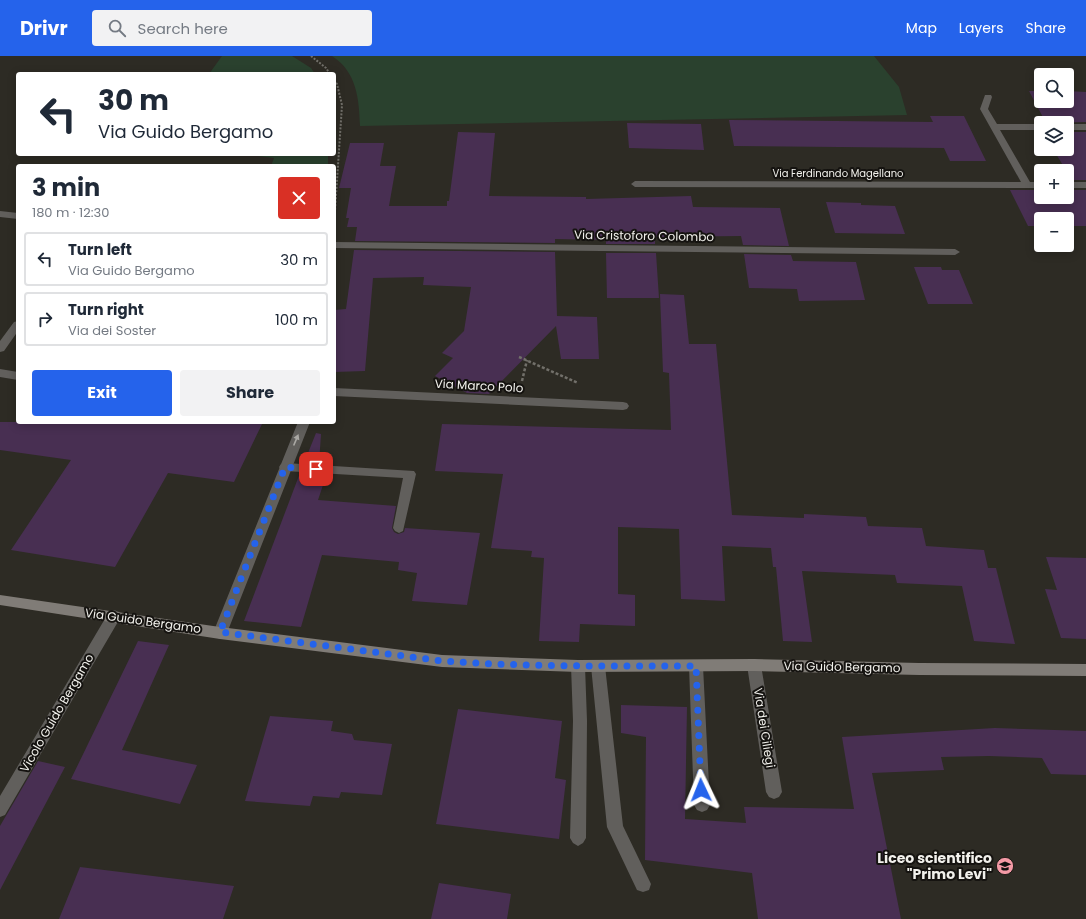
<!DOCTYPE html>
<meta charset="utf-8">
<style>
:root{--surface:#fff;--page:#f2f2f3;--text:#1f2937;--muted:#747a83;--line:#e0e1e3;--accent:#2563eb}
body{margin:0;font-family:Poppins,sans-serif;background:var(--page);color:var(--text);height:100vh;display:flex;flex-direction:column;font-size:15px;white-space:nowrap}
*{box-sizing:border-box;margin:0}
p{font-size:13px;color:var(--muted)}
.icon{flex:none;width:22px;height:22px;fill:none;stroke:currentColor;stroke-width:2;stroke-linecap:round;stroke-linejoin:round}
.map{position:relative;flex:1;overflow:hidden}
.details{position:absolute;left:16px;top:108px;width:320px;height:260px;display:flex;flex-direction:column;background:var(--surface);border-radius:4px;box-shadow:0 2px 10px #0003}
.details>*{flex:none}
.guide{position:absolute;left:16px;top:16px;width:320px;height:84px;border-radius:4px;box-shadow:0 2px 10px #0003;background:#fff;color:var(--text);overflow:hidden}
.fabs{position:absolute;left:1034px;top:12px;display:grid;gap:8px}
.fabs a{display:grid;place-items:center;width:40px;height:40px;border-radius:4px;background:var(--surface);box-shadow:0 2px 10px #0003;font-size:20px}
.pin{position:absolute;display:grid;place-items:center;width:34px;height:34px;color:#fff;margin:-17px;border-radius:8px;box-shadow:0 2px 6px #0006}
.me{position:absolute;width:44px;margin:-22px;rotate:358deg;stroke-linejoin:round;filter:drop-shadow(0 0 3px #0008)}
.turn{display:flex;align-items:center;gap:14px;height:84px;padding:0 16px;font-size:18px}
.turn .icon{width:52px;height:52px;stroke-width:2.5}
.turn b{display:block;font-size:28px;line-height:34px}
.round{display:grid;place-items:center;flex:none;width:42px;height:42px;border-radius:4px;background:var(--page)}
.overview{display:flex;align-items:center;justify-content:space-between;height:68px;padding:0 16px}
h1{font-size:24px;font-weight:700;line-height:30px}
.cta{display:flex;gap:8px;margin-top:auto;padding:8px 16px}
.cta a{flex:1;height:46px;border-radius:4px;background:var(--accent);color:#fff;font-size:16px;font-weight:700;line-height:46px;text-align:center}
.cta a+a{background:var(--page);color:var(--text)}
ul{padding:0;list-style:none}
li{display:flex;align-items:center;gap:12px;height:54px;margin:0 8px 6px;padding:0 8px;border:2px solid var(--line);border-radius:4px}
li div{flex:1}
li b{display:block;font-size:15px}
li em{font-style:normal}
header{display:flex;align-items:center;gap:24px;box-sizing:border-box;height:56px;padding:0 20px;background:var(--accent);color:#fff}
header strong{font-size:19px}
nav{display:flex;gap:22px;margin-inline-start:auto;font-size:14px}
.search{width:280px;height:36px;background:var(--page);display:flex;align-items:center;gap:10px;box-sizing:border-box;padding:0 14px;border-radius:4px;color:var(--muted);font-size:15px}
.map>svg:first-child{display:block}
.green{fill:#2a412e}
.building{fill:#482f52}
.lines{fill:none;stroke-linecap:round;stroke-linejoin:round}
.path-far1{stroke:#72706a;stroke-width:2;stroke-dasharray:2 1.5;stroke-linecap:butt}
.path{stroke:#72706a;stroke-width:2.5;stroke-dasharray:3 2;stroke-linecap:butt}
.lane{fill:#615f5c;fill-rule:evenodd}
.street{fill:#615f5c;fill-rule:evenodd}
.secondary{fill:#807c77;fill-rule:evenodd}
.oneway{fill:#aaa8a4}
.route{stroke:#2563eb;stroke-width:7;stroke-dasharray:0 12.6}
.labels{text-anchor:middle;stroke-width:4;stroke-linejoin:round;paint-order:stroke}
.far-street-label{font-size:10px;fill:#f2f1ec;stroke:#151310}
.street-label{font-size:12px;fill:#f2f1ec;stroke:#151310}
.near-poi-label{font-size:14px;font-weight:bold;fill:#f2f1ec;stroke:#151310;text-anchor:end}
</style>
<header>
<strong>Drivr</strong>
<div class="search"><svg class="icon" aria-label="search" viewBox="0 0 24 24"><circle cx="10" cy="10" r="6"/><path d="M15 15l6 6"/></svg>Search here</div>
<nav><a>Map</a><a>Layers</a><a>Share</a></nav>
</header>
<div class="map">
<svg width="1086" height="863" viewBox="0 0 1086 863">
<rect width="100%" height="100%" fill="#2d2b24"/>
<path class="green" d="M222 0H292L311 12 315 18H209Z
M332 0H874L899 31 907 59 360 70C359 43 357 16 332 0Z
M243 98H328V110H271L274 102Z"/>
<path class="building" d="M1029 35H1041V45H1067V35L1086 36V66L1046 67Z
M930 60H964L986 105H950L944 92 734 90 729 64 933 66Z
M627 67 701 68 704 94 629 92Z
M458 76 495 77 489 140 586 141V143L691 140 693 151 780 152 789 190 743 189 741 180 655 181V188H606V184L555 183V187L355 185 357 171H347L349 162H346L351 132H339L350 87H384L380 110H396L389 150H447V145H449Z
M1067 76H1086V124H1072L1053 93H1067Z
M1010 134H1041V141H1067V134H1086V170H1067V163H1041V170H1028Z
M826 146 861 147V149L895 150 905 178 835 177Z
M354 194 555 196 557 260 597 261 599 303H561L556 270 489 338 467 337 435 320 453 302 442 297 464 275 471 231 423 229 424 221 373 222 365 315 334 316V254L346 253Z
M606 197H656L659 242H607Z
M744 198 791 199 793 205 856 206 865 244 799 245 797 233 749 232Z
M914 211H941L942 214H959L973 248H928Z
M660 238 684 239 689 288H716L732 459 804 462V458L866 461 868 470 922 472 926 490 984 494 988 512H996L1015 588 974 585 962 530 897 527 895 519 802 515 812 586 783 585 776 511H773L771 492 722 490 725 545 681 543 679 473 618 471V538L635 539V570L580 568 579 586 539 585 544 502 531 501 532 495 491 492 503 418 435 415 442 368 671 374 669 317 663 316Z
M0 366H263L234 426 168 417 115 511 11 494 71 404 0 394Z
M316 377 321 378 319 408 304 407Z
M300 417 318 418V425L324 426 318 444 396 450 392 472 394 476 398 478 404 476 405 472 480 477 467 549 412 545 417 517 398 514 399 506 322 499 301 571 244 565Z
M1046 501 1086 502V583L1061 582 1045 533 1057 534Z
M138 585 169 589 122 694 197 709 180 748 71 723Z
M621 649 687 651 685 763 746 767 744 751 854 753 842 681 995 672 1086 675V719L1051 718 1042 702 989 700 941 701 944 714 872 717 901 863H758L752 817 645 804 646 681 621 677Z
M458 653 562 665 555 722 566 724 559 783 436 768Z
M270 660 333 665 331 675 352 678 354 684 392 688 382 739 341 736 339 742 313 740 310 750 245 745Z
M38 705 65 711 0 834V770Z
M80 811 234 830 223 863H59Z
M439 827 511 838 507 863H431Z"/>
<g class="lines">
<path class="path-far1" d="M311 0 326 12 330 18
M334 24 337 28 342 49 334 170"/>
<path class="path" d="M519 301 578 327
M522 325 527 304"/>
<path class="lane" d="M285 407 414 415 416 418 403 475 399 477 395 475 393 472 403 422 285 415 281 414 279 411 281 408Z
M578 604 583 606 585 610 587 665 586 782 583 787 578 790 573 787 570 782 573 665 571 610 573 606Z
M598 604 603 606 605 610 623 770 651 828 649 834 643 836 637 834 607 771 591 610 593 606Z
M696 604 701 606 703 610 710 749 707 754 702 756 697 754 694 749 689 610 691 606Z"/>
<path class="street" d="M985 39H991L992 41 988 53 997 68H1041V74H1000L1030 126H1041V132L635 131 631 128 635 125 1021 126 980 53Z
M1067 68H1086V74H1067Z
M1067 126H1086V132H1067Z
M0 155 18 157V163L0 161Z
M334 186 955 193 960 196 955 199 334 192Z
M18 265V275L4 295 0 296V285L14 266Z
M0 313 18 316V324L0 321Z
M334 332 623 346 627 347 629 350 627 353 623 354 334 340Z
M298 366H310L227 577 225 581 220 583 215 581 213 577Z
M114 554 119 556 121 560 119 564 5 759 0 761V740L109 556Z
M754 603 759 605 761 609 782 736 779 741 774 743 769 741 766 736 747 609 749 605Z"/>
<path class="secondary" d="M0 539 220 571 442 599 578 604 754 603 919 607 1086 608V620L919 619 754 615 578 616 442 611 220 583 0 549Z"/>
</g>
<defs><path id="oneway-solid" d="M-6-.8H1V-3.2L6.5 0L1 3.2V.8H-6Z"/></defs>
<use class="oneway" href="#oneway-solid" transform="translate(296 384) rotate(-67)"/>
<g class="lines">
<path class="route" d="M316 413 285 411 220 576 442 605C526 611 611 610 696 610L701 734"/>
</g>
<defs>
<symbol id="school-disc" viewBox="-11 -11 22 22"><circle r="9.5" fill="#f49aa6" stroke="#151310"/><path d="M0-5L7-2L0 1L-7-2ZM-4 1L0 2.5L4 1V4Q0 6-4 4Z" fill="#111"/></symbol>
</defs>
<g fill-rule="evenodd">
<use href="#school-disc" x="995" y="800" width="20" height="20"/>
</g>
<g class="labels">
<g class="far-street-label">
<text x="838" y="121">Via Ferdinando Magellano</text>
</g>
<g class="street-label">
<text transform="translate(644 180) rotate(1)" y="4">Via Cristoforo Colombo</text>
<text transform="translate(479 330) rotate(3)" y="4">Via Marco Polo</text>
<text transform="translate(143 565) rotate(8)" y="4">Via Guido Bergamo</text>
<text transform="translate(842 611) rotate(1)" y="4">Via Guido Bergamo</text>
<text transform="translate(57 657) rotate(-60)" y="4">Vicolo Guido Bergamo</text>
<text transform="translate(764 672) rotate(81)" y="4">Via dei Ciliegi</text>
</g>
<g class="near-poi-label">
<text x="992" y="807">Liceo scientifico<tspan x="992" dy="16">"Primo Levi"</tspan></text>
</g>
</g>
</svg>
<div class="fabs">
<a><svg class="icon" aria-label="search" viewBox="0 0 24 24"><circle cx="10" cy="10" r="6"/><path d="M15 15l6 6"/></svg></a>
<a><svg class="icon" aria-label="layers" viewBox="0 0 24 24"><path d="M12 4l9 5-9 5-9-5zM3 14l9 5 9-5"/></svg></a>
<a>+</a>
<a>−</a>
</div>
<div class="pin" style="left:316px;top:413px;background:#d93025"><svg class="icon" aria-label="arrive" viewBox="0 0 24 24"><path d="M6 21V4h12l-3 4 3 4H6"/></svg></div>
<svg class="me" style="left:701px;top:734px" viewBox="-20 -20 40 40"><path d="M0-17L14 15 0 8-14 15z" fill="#2563eb" stroke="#fff" stroke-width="4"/></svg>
<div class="guide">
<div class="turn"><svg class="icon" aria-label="left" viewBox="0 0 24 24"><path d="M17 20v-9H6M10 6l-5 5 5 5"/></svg><div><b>30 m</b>Via Guido Bergamo</div></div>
</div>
<section class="details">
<div class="overview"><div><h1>3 min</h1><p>180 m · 12:30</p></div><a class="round" style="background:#d93025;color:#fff"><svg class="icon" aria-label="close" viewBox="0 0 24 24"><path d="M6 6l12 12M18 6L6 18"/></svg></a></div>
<ul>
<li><svg class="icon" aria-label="left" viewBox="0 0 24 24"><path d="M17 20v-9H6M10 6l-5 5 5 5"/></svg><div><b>Turn left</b><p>Via Guido Bergamo</p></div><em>30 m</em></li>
<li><svg class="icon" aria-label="right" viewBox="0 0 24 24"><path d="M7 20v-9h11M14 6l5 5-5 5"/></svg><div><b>Turn right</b><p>Via dei Soster</p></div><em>100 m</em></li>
</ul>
<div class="cta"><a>Exit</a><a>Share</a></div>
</section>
</div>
